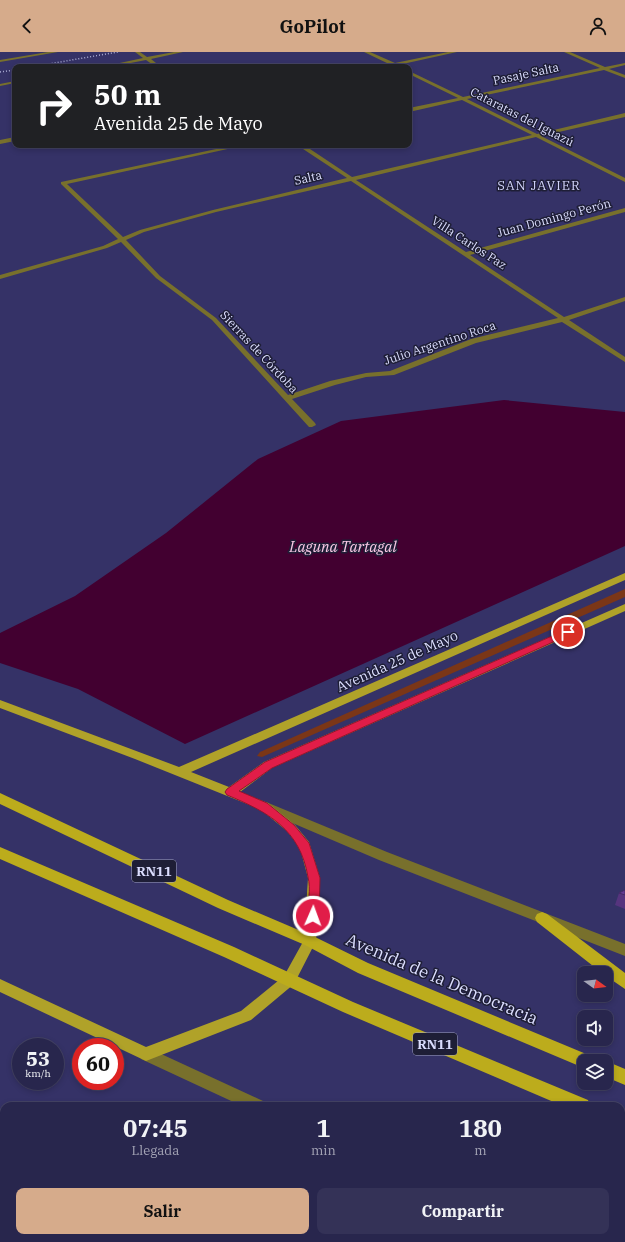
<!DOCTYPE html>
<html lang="es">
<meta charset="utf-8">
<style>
:root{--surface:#28264d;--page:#343257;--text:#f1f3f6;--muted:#a5a5b6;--line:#444365;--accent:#d6ab8b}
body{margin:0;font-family:"IBM Plex Serif",serif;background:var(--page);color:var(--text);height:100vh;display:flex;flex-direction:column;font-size:15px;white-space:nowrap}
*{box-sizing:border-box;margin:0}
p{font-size:13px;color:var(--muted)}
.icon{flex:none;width:22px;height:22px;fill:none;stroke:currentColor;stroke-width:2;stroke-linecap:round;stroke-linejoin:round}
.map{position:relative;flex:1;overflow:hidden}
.side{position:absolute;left:0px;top:1050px;width:625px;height:140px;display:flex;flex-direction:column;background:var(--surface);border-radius:12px 12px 0 0;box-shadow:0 2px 6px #0003,0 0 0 1px var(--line)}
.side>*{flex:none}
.guide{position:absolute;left:12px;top:12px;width:400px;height:84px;border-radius:8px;box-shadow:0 2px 6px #0003,0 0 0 1px var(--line);background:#202124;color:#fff;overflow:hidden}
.needle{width:26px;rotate:105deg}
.buttons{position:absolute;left:577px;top:914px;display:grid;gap:8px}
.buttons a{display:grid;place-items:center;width:36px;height:36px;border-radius:8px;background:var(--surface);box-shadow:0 2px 6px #0003,0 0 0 1px var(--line);font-size:20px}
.speed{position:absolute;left:12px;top:986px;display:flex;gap:8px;font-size:20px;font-weight:700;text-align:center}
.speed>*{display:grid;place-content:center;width:52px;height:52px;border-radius:50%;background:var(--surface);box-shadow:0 2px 6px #0003,0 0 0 1px var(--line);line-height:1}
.speed small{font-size:10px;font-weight:400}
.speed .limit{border:6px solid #d22;background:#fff;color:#111}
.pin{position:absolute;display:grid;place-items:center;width:34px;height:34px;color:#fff;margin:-17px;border:2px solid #fff;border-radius:50%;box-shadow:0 1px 4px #0007}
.me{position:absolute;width:44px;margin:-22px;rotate:2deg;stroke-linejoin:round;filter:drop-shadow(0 0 3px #0008)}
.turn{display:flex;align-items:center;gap:14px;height:84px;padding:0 16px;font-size:18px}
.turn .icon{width:52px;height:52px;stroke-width:2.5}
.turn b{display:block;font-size:28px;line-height:34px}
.eta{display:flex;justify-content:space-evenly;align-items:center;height:68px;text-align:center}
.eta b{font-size:24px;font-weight:700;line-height:28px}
.primary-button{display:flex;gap:8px;margin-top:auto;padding:8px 16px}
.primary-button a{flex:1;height:46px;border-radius:8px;background:var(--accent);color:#111;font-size:16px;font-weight:700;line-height:46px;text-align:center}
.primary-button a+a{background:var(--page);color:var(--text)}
header{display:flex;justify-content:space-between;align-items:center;height:52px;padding:0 16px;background:var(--accent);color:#111;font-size:18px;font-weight:700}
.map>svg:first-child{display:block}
.green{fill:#7b3617}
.water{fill:#420030}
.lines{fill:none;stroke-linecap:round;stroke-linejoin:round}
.minor{fill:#78702c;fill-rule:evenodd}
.tertiary{fill:#78702c;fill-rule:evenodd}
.primary{fill:#b0a229;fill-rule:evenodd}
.trunk{fill:#bcac1c;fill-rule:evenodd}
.rail{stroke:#aaabd2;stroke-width:1.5;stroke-dasharray:1 2;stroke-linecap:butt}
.wall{fill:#56347e}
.building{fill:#643c93;stroke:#462a67}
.route{fill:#e11d48;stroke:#92132f}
.labels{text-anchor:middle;stroke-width:3;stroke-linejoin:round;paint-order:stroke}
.far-street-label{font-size:12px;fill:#dbddfe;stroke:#1e1e36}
.far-neighbourhood-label{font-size:13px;letter-spacing:1px;fill:#d2d4fb;stroke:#1e1e36}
.shield{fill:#1e1e36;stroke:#a2a4c2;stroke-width:1}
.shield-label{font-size:13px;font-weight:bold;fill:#dbddfe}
.street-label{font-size:14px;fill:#dbddfe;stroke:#1e1e36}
.water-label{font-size:15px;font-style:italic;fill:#fbc9e7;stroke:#1e1e36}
.near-street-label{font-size:17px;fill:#dbddfe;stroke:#1e1e36}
</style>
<header><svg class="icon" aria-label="back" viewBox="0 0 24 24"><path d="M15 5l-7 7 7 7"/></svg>GoPilot<svg class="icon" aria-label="person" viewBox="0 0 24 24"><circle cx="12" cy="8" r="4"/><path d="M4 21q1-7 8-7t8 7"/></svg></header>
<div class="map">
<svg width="625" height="1190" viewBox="0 0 625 1190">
<rect width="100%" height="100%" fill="#353267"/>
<path class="green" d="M625 537V545L262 705 257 704 260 700Z"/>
<path class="water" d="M504 348 625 360V494L185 692 78 637 0 611V581L75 544 166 481 258 407 341 369Z"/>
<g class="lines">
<path class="minor" d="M48 0H58L0 10V8Z
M135 0H140L147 5 174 0H183L151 7 161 15H156L146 8 110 15H101L143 6Z
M364 0H370L395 11 448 0H457L389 15H380L389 12Z
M564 0H570L605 15 625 11V13L609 17 625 23V26L604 18 467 47 537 82 625 61V65L541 84 625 126V130L536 85 356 128 466 200 625 156V160L470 203 564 265 625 245V249L569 268 625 305V310L562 270 476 291 394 323 366 325 335 333 292 347 315 371 316 373 312 375H309L212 268 156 226 121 190 107 196 0 227V223L103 194 118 187 61 132V130L235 93H246L67 132 123 185 140 178 213 158 347 126 297 93H304L352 125 532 83 462 48 409 60V56L458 46 409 22V19L463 45 600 16ZM351 129 558 266 471 287 390 319 366 321 330 329 288 343 216 266 160 224 126 188 144 180 216 160Z
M15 29V31L0 34V32Z
M15 85V89L0 92V88Z"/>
<path class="tertiary" d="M266 750 387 800 625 892V904L379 808 262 758 260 755 262 752Z
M146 995 263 1049 265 1054H242L141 1007 139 1002 141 997Z
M532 1186H555L557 1190H534Z"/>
<path class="primary" d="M625 521V528L191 720 229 735 264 710 625 552V559L272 716 240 740 268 751 295 773 309 790 320 826 316 889 314 893 294 932 251 968 146 1009 0 940V927L146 995 241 959 284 924 304 888 308 826 300 796 287 779 260 757 135 707 0 656V648L179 715Z"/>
<path class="trunk" d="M0 741 228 848 315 885 368 911 591 1004 594 1009H584V1016L358 921 305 893 218 856 0 752Z
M0 795 234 895 353 950 588 1048 590 1054H563L343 960 224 905 0 807Z
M542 860 547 862 625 921V937L606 924V921H602L537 870 535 866 537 862Z
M606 1009 625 1017V1033L606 1025Z
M621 1062 625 1064V1080L621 1078Z"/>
<path class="rail" d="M31 15 118 0
M0 20 15 18"/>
</g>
<path class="wall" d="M625 838V857L615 853 619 841Z"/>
<path class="building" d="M625 838V843L619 841Z"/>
<path class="route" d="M568 577 571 578V582L272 716 239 739 267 751 294 773 309 791 320 826 319 864 317 868 313 870 309 868 307 864C308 852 311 837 308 825 300 777 268 760 227 743L225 740 227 737 265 710Z"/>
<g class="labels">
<g class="far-street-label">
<text transform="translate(526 22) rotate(-12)" y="4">Pasaje Salta</text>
<text transform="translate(522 65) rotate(27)" y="4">Cataratas del Iguazú</text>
<text transform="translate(308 126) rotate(-13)" y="4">Salta</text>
<text transform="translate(554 166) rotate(-15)" y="4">Juan Domingo Perón</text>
<text transform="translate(469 191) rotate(33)" y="4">Villa Carlos Paz</text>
<text transform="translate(440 291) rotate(-18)" y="4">Julio Argentino Roca</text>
<text transform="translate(259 300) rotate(47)" y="4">Sierras de Córdoba</text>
</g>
<g class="far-neighbourhood-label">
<text x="539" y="138">SAN JAVIER</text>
</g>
<g class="shield">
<rect x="132" y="808" width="44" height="22" rx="3"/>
<rect x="413" y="981" width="44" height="22" rx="3"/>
</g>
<g class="shield-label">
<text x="154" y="824">RN11</text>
<text x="435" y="997">RN11</text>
</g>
<g class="street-label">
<text transform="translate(397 609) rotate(-24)" y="5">Avenida 25 de Mayo</text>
</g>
<g class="water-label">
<text x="343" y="500">Laguna Tartagal</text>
</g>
<g class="near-street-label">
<text transform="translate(442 927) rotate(23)" y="6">Avenida de la Democracia</text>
</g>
</g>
</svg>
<div class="buttons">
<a><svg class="needle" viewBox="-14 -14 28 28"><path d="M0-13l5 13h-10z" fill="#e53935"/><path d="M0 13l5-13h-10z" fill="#a5a5b6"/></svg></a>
<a><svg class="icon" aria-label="sound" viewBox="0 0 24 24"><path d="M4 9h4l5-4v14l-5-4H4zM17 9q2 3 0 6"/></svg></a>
<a><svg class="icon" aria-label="layers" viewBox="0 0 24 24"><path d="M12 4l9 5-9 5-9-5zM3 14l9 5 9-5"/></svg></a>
</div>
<div class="speed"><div>53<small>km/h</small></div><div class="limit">60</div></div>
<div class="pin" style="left:568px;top:580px;background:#d93025"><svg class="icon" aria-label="arrive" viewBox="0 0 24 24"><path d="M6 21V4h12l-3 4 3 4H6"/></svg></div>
<svg class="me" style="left:313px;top:864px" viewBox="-20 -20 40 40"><circle r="17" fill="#e11d48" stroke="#fff" stroke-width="3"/><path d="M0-11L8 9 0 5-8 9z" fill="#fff"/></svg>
<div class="guide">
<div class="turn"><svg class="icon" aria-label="right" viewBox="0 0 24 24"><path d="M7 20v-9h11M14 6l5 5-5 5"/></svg><div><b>50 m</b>Avenida 25 de Mayo</div></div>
</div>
<section class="side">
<div class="eta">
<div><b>07:45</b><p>Llegada</p></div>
<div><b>1</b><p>min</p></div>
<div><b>180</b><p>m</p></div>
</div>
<div class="primary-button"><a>Salir</a><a>Compartir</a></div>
</section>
</div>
